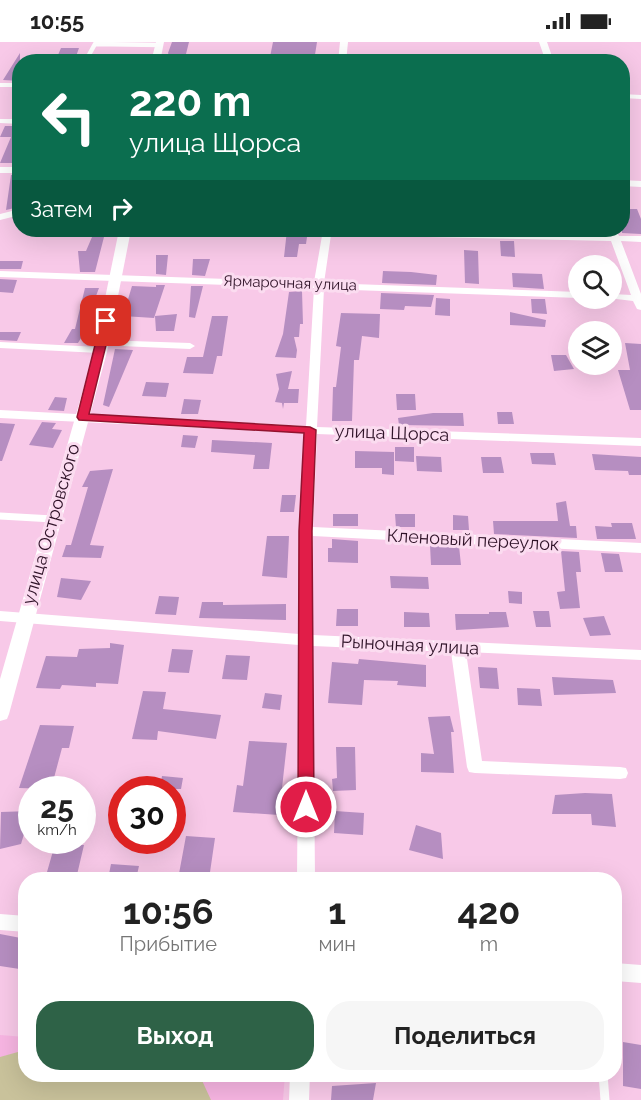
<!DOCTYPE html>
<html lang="ru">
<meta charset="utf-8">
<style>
:root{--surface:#fff;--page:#f6f6f6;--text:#222;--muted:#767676;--accent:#2e6247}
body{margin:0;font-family:Raleway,sans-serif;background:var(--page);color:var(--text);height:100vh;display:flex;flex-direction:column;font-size:22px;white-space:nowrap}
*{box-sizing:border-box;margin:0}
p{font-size:20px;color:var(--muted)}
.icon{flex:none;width:33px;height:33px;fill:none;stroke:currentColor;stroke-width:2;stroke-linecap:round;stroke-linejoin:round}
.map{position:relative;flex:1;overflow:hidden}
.side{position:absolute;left:18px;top:830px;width:604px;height:210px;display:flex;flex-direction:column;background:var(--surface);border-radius:24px;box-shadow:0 6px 24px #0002}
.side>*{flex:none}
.banner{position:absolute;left:12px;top:12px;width:618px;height:183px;border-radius:24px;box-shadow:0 6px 24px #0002;background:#0b6e4f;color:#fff;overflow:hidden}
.fabs{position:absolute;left:568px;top:213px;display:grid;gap:12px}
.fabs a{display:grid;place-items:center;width:54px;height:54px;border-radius:50%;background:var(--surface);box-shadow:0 6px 24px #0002;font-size:30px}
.speed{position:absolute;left:18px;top:734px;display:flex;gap:12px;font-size:30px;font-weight:700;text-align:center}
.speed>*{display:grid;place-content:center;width:78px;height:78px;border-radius:50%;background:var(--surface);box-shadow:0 6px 24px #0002;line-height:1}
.speed small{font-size:15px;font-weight:400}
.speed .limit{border:9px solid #d22;background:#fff;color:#111}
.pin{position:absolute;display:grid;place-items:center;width:51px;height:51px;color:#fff;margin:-26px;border-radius:12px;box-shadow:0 3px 9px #0006}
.me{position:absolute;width:66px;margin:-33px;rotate:0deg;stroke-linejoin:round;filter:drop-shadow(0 0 4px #0008)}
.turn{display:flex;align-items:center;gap:21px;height:126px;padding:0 18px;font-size:27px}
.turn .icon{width:78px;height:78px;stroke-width:2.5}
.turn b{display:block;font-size:42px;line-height:51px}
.then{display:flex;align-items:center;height:57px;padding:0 18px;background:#0003;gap:12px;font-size:22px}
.eta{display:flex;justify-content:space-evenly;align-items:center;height:102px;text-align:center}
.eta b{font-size:36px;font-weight:700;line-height:42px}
.button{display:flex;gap:12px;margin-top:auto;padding:12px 18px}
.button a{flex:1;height:69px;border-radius:24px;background:var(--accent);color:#fff;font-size:24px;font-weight:700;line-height:69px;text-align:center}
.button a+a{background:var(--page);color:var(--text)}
.status{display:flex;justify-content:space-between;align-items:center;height:42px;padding:0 30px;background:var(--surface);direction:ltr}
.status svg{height:16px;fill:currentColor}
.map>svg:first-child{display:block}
.built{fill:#f7b5e2}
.green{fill:#c9c29b}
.building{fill:#b68ec1}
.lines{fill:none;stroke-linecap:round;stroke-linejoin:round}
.service-far2{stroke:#fff;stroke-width:4.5}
.service-far1{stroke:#fff;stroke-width:7}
.service{stroke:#fff;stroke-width:9}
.minor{fill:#fff;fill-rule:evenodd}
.tertiary{fill:#fff;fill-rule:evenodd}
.route{fill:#e11d48;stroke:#92132f;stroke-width:1.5}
.labels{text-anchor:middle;stroke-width:6;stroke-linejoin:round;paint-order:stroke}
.far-street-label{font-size:15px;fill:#2f1328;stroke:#fbdcf0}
.street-label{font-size:18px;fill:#2f1328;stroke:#fbdcf0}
</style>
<div class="status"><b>10:55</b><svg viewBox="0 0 49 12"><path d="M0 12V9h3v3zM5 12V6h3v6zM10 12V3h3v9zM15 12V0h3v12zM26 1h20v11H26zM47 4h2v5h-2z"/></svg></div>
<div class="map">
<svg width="641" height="1058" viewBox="0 0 641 1058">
<rect width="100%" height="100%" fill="#f8c9e8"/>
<path class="built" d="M0 993 25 995 26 1032H285L283 1058H0Z"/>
<path class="green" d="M25 1008 26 1032H199L211 1058H0V1015Z"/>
<path class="building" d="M172 0H189L184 20H172L168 11Z
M273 0H317L314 19 286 16 284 20H269Z
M61 6H79L74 20H55Z
M20 11V39L3 38Z
M5 84H20V107L13 121H0L11 95H0Z
M11 133H20L19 165 6 168Z
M622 167H637L641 177V192L622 191Z
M287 188H308L306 202H299L297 215H284Z
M92 195H104L95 230H80L78 209H86Z
M500 199H514L515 215 501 214Z
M464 208 478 209 479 242 465 241Z
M156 213H168L166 233 156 232Z
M193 217H210L205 234 192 233Z
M0 219H23L21 227H0Z
M383 229 411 230 437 233 436 243 382 241Z
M512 231 542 232 544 247 513 245Z
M0 237 17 238 13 251 0 250Z
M156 243H165L154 276 123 274 132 244 156 245Z
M191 244H203L195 276 189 275Z
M85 246H99L83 288H86L78 301H64L72 287H75Z
M302 249 303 282H300L299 295H294L297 308 296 316 275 315 283 292 289 250Z
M381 251 434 253 431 265 405 264 404 268 380 267Z
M436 256 450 257V274L435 273Z
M531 257H545L547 272 532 271Z
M510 270 546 278 545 285 510 283Z
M341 271 380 272 379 296 362 294 359 318H354L352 379H332L333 345H336L341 305 336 304Z
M177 272 174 289H156L155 274Z
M212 274H228L222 314H217L213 332 183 331 187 315H203Z
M0 290H21L17 299 0 298Z
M625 301 641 302V368H630L618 328H630Z
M115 307 133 308 109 365 103 363Z
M551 313H566L574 327 554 329Z
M292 329 288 347H299L298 361H284L283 367 282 361 275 360 279 347 276 332Z
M146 340 169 341 166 355 142 354Z
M396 352H415L416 368H397Z
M55 355 67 356 64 369 48 368Z
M184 357 201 358 198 372H181Z
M497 370H512L514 382H498Z
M433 371H463L464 384 399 383 398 376Z
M42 380 56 381 52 387 62 388 53 406 29 403Z
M0 381 15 382 2 419H0Z
M183 393 198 394 195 406 181 405Z
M212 398 272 401 269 427H253L255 413 211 410Z
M395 405H414V420L395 419Z
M355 409 394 410V433L382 432V426H355Z
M530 411H554L556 423 532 422Z
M592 412 641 415V433H629L628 429 595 428Z
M416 414 441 415 442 430 417 429Z
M481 415H501L504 431H483Z
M113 427 90 503 104 504 101 516 62 515 66 503H71L88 445H82L90 429Z
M282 453H296L294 470H280Z
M566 459 570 484H576L577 496 494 492 493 479H558L556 461Z
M333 472H358V484H333Z
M395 472H415V485H396Z
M453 473 468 474 469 488H453Z
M611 481H632L636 497H597L595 484 612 485Z
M267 494H289L287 536 262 534Z
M332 497 358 499V521L328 520V506H332Z
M430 503 459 504 461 523H431Z
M561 509 579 510 581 530H576L580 566 560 567 557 550 565 549Z
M601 511 619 512 623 530H605Z
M390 534 428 535 429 547 391 546Z
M61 536 91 539 81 558 57 555Z
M508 549 522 550V562L509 561Z
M159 554 179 555 176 573 155 572Z
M202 560H223V563L286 562V578L199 576Z
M337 567H358V584H336Z
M533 569H549L551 585H536Z
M404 570 429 571 430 585H404Z
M489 570H506L509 585 456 588 455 572H489Z
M604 574 611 593 590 594 583 576Z
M110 601 124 603 118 642 96 641V645L62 643 60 647 36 646 46 614 77 615 79 607 110 606Z
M172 607 193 608 189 631 168 630Z
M226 613 250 614 247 638 222 637Z
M359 617 426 623V645L397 643 398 639 364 638 362 663 328 661 332 620 358 622Z
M478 625 497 626 499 647 480 646Z
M552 635 613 638 616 651 554 653Z
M517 646 540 647 542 664 518 663Z
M143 649 166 650 163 667 221 673 216 697 158 689 157 698 132 697Z
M265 651 282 653 280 668 262 666Z
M450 674 454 690H451L454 731 421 730V711L434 712 428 675Z
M40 683 74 684 69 706H62L51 747 19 746Z
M249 699 287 701 279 773 233 770 237 743 243 744Z
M336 705H355L356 748 333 749 332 737 337 736Z
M162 734 183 736 181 747H160Z
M585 751 612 752 616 785 592 783 591 772H552L555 753Z
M31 769 21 802 0 807 1 770Z
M335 769 364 771 363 793 334 791Z
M416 783 441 791 443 817 409 808Z
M186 794 215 796 209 837H178Z
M55 802 84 803 76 837H45Z
M111 822 139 824 136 837H108Z
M0 892 26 897V928L0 924Z
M623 1000 641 1003V1047L623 1044Z
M376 1041 373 1058H331L332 1044Z"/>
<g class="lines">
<path class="service-far2" d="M85 20 95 2 159 3"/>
<path class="service-far1" d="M0 474 53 477"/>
<path class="service" d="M603 1032 605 1058"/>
<path class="minor" d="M340 0H348L346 20H338Z
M539 0H547L554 20H546Z
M0 41H20V45H0Z
M622 52 641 53V57L622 56Z
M0 77H20V82L0 81Z
M0 125H20V131H0Z
M622 138 641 139V145L622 144Z
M20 167V173L0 178V172Z
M323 188 609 193 608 188H616L619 194H641V200L621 199 641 252V268L637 267 633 259 608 256H612V252L631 253 611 199 331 193 324 241 579 250V256L324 247 317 385 641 396V404L317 392 313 485 641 501V511L313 494V593L641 608V618L466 610 482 719 620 725 626 726 628 731 626 736 620 737 475 731 469 730 467 725 451 610 313 604 315 837H297L299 603 0 579V569L299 592V489L305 391 0 376V368L306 384 314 246 0 235V229L314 240Z
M101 298 190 301 195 304 190 307 97 303V299Z
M0 300 99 305 104 308 99 311 0 306Z
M0 872 26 874V890L0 888Z
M615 921 641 923V941L615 939Z
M290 1032H310L309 1058H289Z"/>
<path class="tertiary" d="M156 0H164L160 20H151Z
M119 188H131L107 310 9 672 7 677 0 679V637L94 310Z"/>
</g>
<path class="route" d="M106 276 112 279 89 372 310 385 316 388 312 489 314 765 312 770H300L298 765 299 489 304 391 79 378 77 375 101 279Z"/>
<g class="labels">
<g class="far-street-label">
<text transform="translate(290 241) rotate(2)" y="5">Ярмарочная улица</text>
</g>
<g class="street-label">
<text transform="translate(392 391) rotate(2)" y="6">улица Щорса</text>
<text transform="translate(51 482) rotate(-74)" y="6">улица Островского</text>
<text transform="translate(473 498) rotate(3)" y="6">Кленовый переулок</text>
<text transform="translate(410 603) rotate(3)" y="6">Рыночная улица</text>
</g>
</g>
</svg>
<div class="fabs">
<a><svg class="icon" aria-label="search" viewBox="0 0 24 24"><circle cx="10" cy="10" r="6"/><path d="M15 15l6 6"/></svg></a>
<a><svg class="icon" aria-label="layers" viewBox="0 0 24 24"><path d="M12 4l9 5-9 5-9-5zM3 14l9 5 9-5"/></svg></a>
</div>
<div class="speed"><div>25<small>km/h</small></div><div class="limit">30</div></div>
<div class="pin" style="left:106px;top:279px;background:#d93025"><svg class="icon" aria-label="arrive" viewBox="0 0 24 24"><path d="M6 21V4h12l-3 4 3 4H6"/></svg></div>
<svg class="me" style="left:306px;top:765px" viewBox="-20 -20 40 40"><circle r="17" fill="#e11d48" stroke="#fff" stroke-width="3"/><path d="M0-11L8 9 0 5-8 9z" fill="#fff"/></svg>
<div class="banner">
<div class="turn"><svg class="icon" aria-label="left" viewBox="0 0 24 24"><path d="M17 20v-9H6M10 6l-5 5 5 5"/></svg><div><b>220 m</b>улица Щорса</div></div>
<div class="then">Затем<svg class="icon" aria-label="right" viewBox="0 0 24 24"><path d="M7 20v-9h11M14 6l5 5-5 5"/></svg></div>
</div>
<section class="side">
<div class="eta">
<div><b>10:56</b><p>Прибытие</p></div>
<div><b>1</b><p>мин</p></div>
<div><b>420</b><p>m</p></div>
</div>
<div class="button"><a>Выход</a><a>Поделиться</a></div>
</section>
</div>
